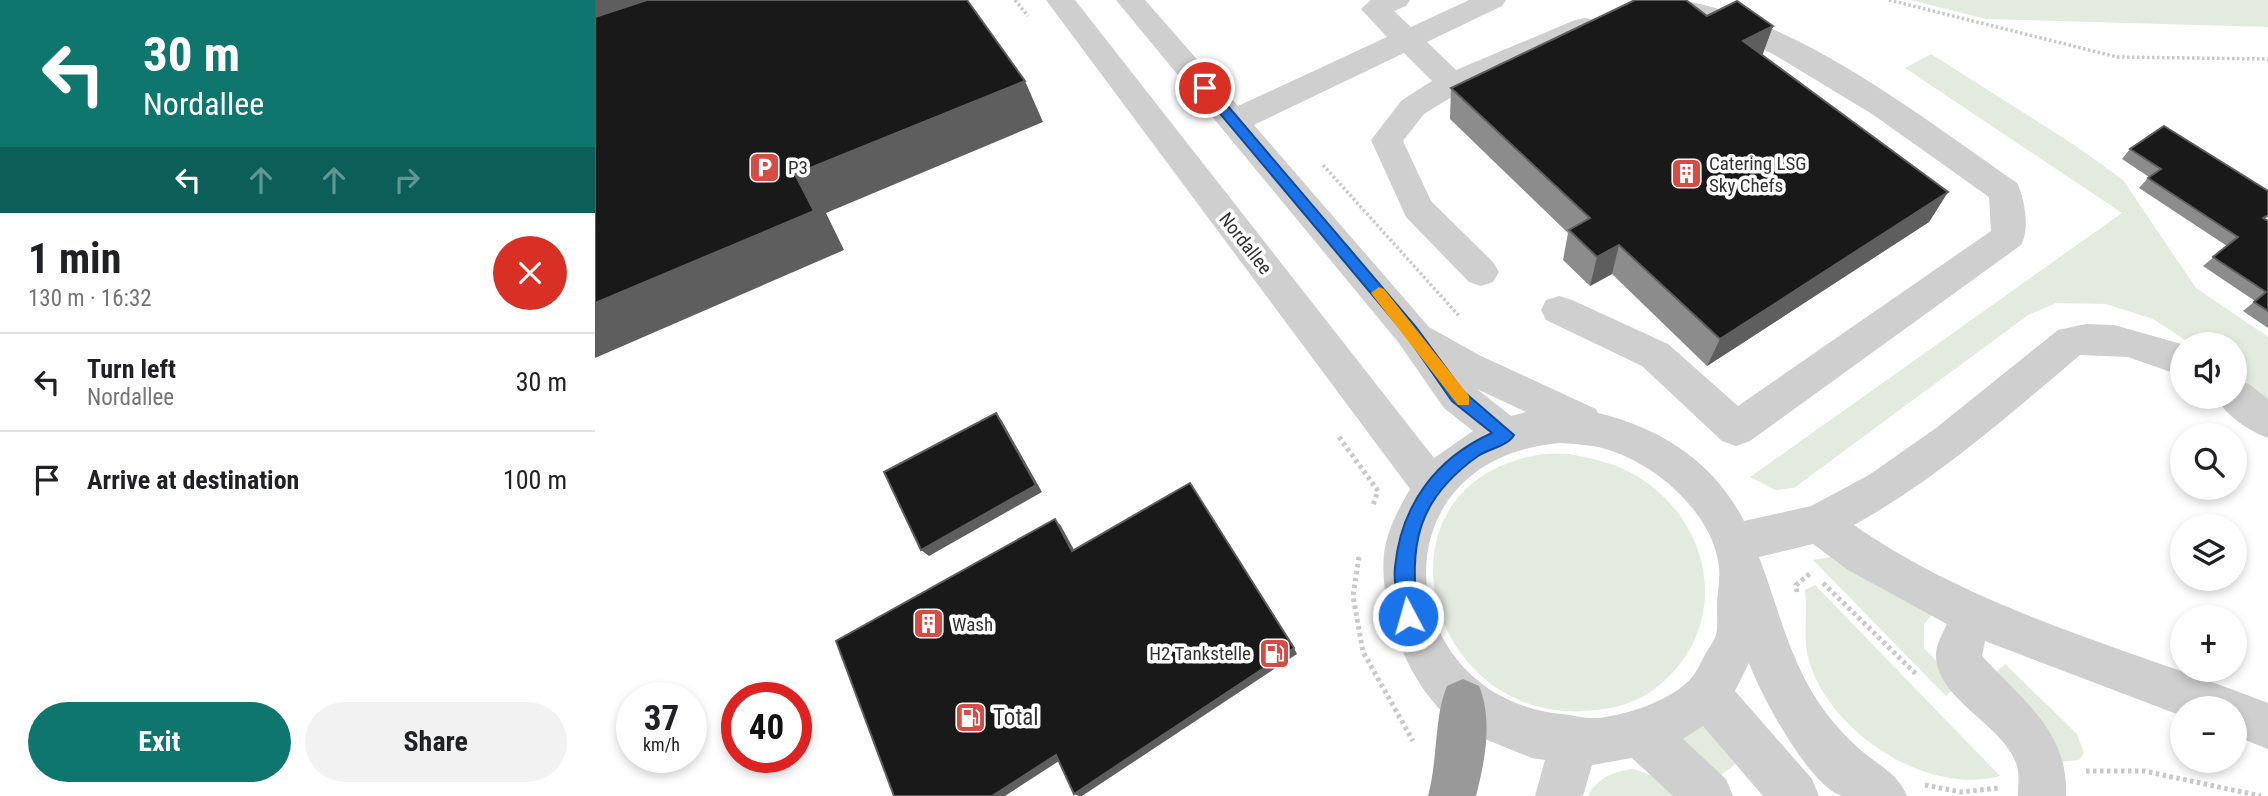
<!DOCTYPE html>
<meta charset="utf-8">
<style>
:root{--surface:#fff;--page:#f2f2f2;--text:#202124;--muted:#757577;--line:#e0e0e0;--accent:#0f766e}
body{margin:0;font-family:"Roboto Condensed",sans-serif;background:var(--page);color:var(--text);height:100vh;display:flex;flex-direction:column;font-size:26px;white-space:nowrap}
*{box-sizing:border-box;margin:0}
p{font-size:23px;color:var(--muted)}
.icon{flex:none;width:38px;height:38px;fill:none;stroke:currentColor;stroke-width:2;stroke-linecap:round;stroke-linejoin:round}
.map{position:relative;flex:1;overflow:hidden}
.sheet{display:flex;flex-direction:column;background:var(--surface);width:595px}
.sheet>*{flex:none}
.top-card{background:#0f766e;color:#fff;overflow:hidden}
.controls{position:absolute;left:1575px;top:332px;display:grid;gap:14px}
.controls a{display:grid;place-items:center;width:77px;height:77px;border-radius:50%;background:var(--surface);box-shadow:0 4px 10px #0003;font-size:35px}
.speed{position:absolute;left:21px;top:682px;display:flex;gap:14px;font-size:35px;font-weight:700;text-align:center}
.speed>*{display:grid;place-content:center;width:91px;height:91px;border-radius:50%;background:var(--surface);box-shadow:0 4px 10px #0003;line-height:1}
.speed small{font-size:18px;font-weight:400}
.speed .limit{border:10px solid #d22;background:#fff;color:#111}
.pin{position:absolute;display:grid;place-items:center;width:60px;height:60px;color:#fff;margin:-30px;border:4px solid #fff;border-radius:50%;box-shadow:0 2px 7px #0007}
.me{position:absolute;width:77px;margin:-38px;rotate:354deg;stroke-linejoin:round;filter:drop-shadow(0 0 5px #0008)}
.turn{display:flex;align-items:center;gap:24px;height:147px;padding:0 28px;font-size:32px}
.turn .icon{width:91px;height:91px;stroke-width:2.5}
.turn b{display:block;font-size:49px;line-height:60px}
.lanes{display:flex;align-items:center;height:66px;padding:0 28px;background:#0003;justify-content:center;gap:35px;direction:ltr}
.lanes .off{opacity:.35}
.round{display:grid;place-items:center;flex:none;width:74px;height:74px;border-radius:37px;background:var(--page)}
.headline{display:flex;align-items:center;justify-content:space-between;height:119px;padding:0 28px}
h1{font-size:42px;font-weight:700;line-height:52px}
.cta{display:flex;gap:14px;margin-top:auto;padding:14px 28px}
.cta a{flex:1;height:80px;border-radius:42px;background:var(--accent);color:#fff;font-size:28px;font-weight:700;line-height:80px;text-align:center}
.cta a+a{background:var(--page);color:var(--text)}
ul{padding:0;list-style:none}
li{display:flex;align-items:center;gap:21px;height:98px;padding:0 28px;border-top:2px solid var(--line)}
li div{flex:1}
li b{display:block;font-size:26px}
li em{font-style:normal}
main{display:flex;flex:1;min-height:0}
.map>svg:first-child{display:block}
.green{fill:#e3eade}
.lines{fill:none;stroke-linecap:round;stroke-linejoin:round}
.path-far1{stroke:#c9c9c9;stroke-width:3.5;stroke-dasharray:2.5 2.5;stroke-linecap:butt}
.path{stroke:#c9c9c9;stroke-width:5;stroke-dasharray:3.5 3.5;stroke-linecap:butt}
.minor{fill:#cfcfcf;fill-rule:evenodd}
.highway{fill:#999;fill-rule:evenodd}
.wall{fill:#8c8c8c}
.shaded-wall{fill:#5e5e5e}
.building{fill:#191919;stroke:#5e5e5e;stroke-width:2}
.route{fill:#1a73e8;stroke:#114b97;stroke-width:2}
.slow{fill:#f59e0b}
.labels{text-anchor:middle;stroke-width:7;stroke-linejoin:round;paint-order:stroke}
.poi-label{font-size:19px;fill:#323232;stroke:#fff;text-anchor:start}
.street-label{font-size:19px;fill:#323232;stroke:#fff}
.near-poi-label{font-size:23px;fill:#323232;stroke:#fff;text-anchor:start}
</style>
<main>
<section class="sheet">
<div class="top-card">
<div class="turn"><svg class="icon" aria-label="left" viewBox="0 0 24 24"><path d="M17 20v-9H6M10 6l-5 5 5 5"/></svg><div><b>30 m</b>Nordallee</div></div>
<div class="lanes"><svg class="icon" aria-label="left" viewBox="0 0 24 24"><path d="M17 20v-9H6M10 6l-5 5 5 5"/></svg><svg class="icon off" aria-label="ahead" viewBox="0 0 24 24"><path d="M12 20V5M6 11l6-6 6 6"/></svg><svg class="icon off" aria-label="ahead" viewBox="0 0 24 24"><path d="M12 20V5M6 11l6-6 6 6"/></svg><svg class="icon off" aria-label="right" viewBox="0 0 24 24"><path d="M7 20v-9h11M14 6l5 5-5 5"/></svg></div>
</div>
<div class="headline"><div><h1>1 min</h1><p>130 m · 16:32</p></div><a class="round" style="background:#d93025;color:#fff"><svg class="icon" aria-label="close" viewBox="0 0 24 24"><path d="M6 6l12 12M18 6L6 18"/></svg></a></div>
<ul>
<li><svg class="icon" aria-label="left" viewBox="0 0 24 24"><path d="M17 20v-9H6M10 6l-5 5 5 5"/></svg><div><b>Turn left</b><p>Nordallee</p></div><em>30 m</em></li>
<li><svg class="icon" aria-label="arrive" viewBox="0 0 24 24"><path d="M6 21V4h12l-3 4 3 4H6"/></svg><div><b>Arrive at destination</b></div><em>100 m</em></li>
</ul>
<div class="cta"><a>Exit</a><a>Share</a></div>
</section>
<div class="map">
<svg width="1673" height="796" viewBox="0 0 1673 796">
<rect width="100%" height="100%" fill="#fff"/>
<path class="green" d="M1316 0H1673V27L1391 19Z
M1336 54 1478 144 1528 180 1601 288 1673 337V399L1640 375V345H1598L1558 319 1511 304 1461 303 1433 315 1199 488 1181 490 1155 477 1527 213 1310 68Z
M975 454C999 459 1024 464 1045 478 1121 527 1135 629 1062 687 1041 704 1015 710 988 711 831 719 771 490 938 456 950 453 963 454 975 454Z
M1236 557 1342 609 1329 624V648L1363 684 1351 696 1218 560Z
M1220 585 1405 776C1332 796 1237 733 1215 664 1207 641 1213 614 1210 590Z
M1410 664 1482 734 1489 753 1484 760 1462 762 1397 676Z
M1110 717 1149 757 1119 781 1088 742 1089 736Z
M1038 769 1060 777 1085 796H993C1003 777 1018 772 1038 769Z"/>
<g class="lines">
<path class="path-far1" d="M420 0 433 16
M1294 0 1522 57 1673 59
M728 165 865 317"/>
<path class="path" d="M744 437 783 491 778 505
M764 557 758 596 768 652 818 741
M1228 583 1322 675
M1202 592 1201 585 1217 572
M1491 771H1549L1666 796
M1330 785 1366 792 1403 788"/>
<path class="minor" d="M451 0H480L839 458 878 431 849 408 803 342 521 0H550L643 106 792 37 766 9 776 0H815L811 6 799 11 816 27 874 0H911L907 6 832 42 861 70 980 20 990 18 1000 20 1004 27 1000 34 868 90 829 114 808 141 836 201 898 262 904 272 898 282 886 286 874 282 811 217 776 140 807 100 837 81 809 53 659 125 834 327 884 355 1001 409 1003 413C1066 428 1119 462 1149 521L1216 506 1274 475 1341 428 1463 330 1491 324 1519 325 1590 345H1587V376L1533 357 1485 355C1413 416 1342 479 1259 525 1382 611 1535 649 1673 703V749L1640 736V709H1587V716L1390 641 1387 656C1426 699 1474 731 1471 796H1423C1423 785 1425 774 1421 763 1407 724 1341 699 1341 655 1341 644 1348 633 1352 624L1253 570 1218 544 1164 557C1185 612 1195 665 1231 713 1242 727 1255 741 1268 752 1286 767 1303 774 1312 796 1295 796 1262 796 1247 796 1214 786 1166 695 1154 663L1140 691 1217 779 1224 796H1168L1108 726 1088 739 1131 779 1138 796H1078L1037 758 997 765 988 796H940L950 760 937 758C913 748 886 739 864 725 817 695 783 608 789 554 792 530 803 510 815 489ZM882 389 931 412 916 416ZM965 443C982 444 1000 445 1017 451 1062 466 1115 512 1123 561 1126 574 1123 590 1122 603 1122 613 1123 626 1121 635 1119 641 1114 648 1111 653 1106 661 1103 670 1098 676 1079 700 1032 715 1003 718 991 719 978 715 966 714 797 696 776 459 965 443Z
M1043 0C1060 0 1079 0 1096 2 1213 27 1325 116 1422 183 1430 199 1435 230 1426 245L1155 441 1141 446 1127 441 1047 366 951 320 946 310 951 300 964 296 977 300 1073 344 1143 406 1396 231 1394 197 1277 114 1178 54 1129 31 1091 19 1043 12 1039 6Z
M1640 380 1654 384 1673 399V438C1654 431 1631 416 1621 397H1640Z"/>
<path class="highway" d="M868 679 884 686C898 720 890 761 881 796H833C843 760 839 716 852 686Z"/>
</g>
<path class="wall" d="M1112 16 1178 26 1167 55 1353 192 1334 222 1112 366 1017 274 995 286 968 260 973 233 855 119 856 88Z
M1535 149 1673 191V216L1670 219 1673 221V328L1648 311 1660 301 1608 266 1632 246 1544 188 1554 177 1527 159Z"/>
<path class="shaded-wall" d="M0 0H121L0 41Z
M1178 26 1166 59 1148 41Z
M430 81 448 122 231 213 249 250 0 358V303L200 174Z
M1353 192 1334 222 1112 366 1125 339Z
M1024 245 1017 274 995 286 1002 257Z
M401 413 407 421 447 492 334 556 326 550Z
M460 519 466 526 483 557 477 551Z
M699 648 702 654 487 796H484L479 794Z
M461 755 467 759 410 796H397Z"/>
<path class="building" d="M52 0H372L430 81 200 174 219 211 0 303V17Z
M1040 0H1091L1112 16 1142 1 1178 26 1148 41 1353 192 1125 339 1024 245 1002 257 974 230 995 218 856 88Z
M1569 126 1673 191V215L1668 218 1673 221V311L1659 302 1671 292 1618 257 1643 237 1553 178 1566 169 1535 149Z
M401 413 441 485 326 550 289 472Z
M595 483 699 648 479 794 461 755 397 796H299L241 641 460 519 477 551Z"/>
<path class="route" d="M610 84 615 85 821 327 868 391 919 435C913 446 893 449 883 456 821 500 814 545 823 616L820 622 813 625 807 622 804 616C803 600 798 583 800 567 806 505 841 458 897 433L857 401 811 335 606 91 604 88Z"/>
<path class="slow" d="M784 287 789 289 874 396V405H863L779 297 776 293Z"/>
<defs>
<symbol id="parking-square" viewBox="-11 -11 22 22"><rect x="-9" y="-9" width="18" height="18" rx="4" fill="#d74b45" stroke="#fff"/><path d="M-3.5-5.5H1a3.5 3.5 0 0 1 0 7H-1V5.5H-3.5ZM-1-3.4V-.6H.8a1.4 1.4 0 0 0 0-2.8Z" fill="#fff"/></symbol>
<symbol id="building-square" viewBox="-11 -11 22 22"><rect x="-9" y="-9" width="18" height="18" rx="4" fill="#d74b45" stroke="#fff"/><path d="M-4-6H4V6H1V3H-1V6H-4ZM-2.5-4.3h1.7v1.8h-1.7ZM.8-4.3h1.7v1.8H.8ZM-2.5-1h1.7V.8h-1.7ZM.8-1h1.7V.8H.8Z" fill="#fff"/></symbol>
<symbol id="fuel-square" viewBox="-11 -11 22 22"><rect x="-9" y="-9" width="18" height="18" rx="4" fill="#d74b45" stroke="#fff"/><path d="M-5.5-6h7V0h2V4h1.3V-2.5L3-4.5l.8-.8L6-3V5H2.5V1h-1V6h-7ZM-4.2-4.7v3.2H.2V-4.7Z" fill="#fff"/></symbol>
</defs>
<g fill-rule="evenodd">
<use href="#parking-square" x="152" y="150" width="35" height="35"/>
<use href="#building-square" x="1074" y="156" width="35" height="35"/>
<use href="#building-square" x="316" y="606" width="35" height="35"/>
<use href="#fuel-square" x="662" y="636" width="35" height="35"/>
<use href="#fuel-square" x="358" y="700" width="35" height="35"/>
</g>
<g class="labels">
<g class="poi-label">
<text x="1114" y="170">Catering LSG<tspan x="1114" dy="22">Sky Chefs</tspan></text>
<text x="193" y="174">P3</text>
<text x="357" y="631">Wash</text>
<text x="656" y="660" text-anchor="end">H2 Tankstelle</text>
</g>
<g class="street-label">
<text transform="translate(651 243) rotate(52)" y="7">Nordallee</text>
</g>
<g class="near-poi-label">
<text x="398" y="725">Total</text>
</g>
</g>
</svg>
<div class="controls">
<a><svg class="icon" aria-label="sound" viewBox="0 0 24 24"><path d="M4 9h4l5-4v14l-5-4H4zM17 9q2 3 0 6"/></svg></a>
<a><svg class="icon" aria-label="search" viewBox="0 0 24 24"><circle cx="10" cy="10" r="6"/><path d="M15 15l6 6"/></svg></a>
<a><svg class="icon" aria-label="layers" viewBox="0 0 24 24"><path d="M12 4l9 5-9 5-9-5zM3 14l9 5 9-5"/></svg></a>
<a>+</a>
<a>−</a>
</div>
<div class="speed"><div>37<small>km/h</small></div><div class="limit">40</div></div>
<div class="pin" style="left:610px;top:88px;background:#d93025"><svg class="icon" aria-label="arrive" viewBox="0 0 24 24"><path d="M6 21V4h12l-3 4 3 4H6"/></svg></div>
<svg class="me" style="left:813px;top:616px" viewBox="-20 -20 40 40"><circle r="17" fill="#1a73e8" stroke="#fff" stroke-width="3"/><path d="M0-11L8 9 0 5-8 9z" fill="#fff"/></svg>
</div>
</main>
